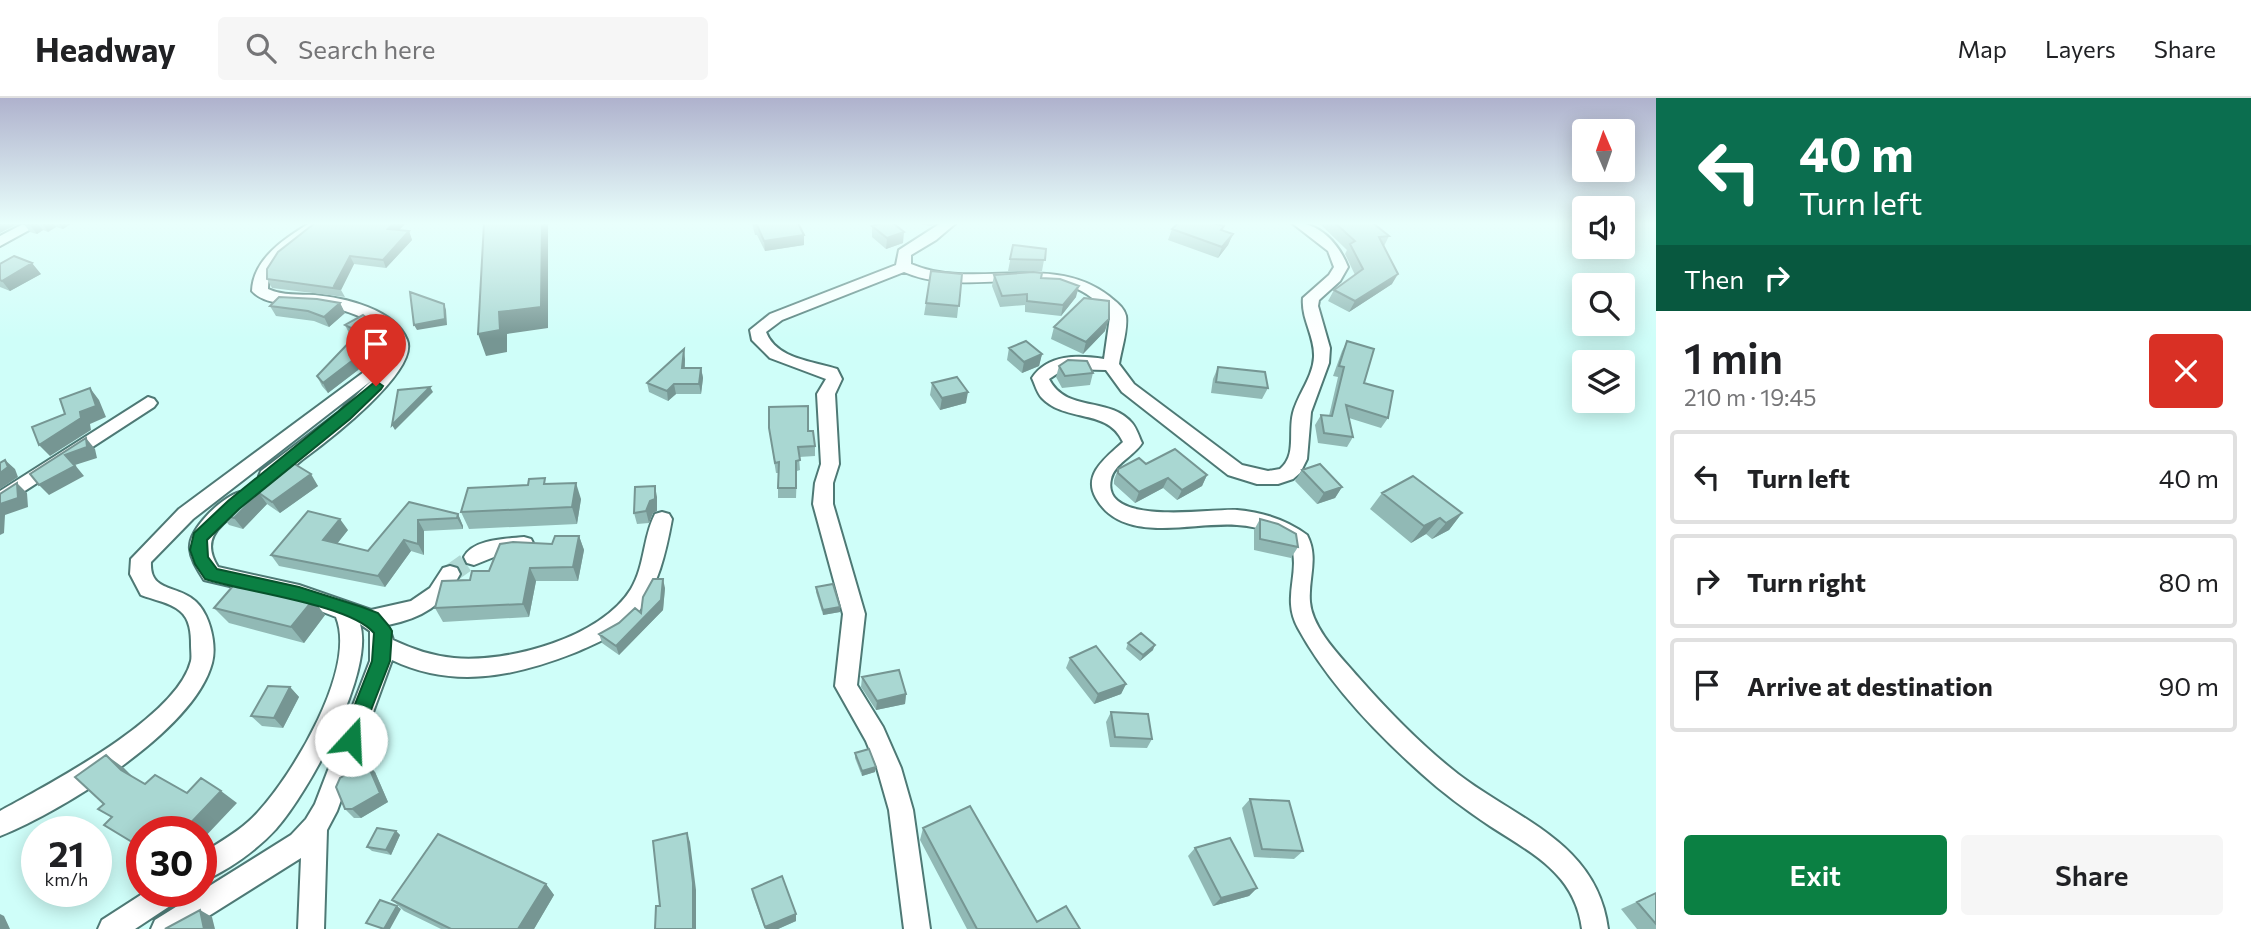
<!DOCTYPE html>
<meta charset="utf-8">
<style>
:root{--surface:#fff;--page:#f6f6f6;--text:#202124;--muted:#757577;--line:#e0e0e0;--accent:#0b8043}
body{margin:0;font-family:Commissioner,sans-serif;background:var(--page);color:var(--text);height:100vh;display:flex;flex-direction:column;font-size:26px;white-space:nowrap}
*{box-sizing:border-box;margin:0}
p{font-size:23px;color:var(--muted)}
.icon{flex:none;width:38px;height:38px;fill:none;stroke:currentColor;stroke-width:2;stroke-linecap:round;stroke-linejoin:round}
.map{position:relative;flex:1;overflow:hidden}
.drawer{display:flex;flex-direction:column;background:var(--surface);width:595px}
.drawer>*{flex:none}
.hud{background:#0b6e4f;color:#fff;overflow:hidden}
.needle{width:46px;rotate:358deg}
.fabs{position:absolute;left:1572px;top:21px;display:grid;gap:14px}
.fabs a{display:grid;place-items:center;width:63px;height:63px;border-radius:7px;background:var(--surface);box-shadow:0 4px 18px #0003;font-size:35px}
.speed{position:absolute;left:21px;top:718px;display:flex;gap:14px;font-size:35px;font-weight:700;text-align:center}
.speed>*{display:grid;place-content:center;width:91px;height:91px;border-radius:50%;background:var(--surface);box-shadow:0 4px 18px #0003;line-height:1}
.speed small{font-size:18px;font-weight:400}
.speed .limit{border:10px solid #d22;background:#fff;color:#111}
.pin{position:absolute;display:grid;place-items:center;width:60px;height:60px;color:#fff;margin:-72px -30px;border-radius:50% 50% 50% 0;rotate:-45deg;box-shadow:0 0 7px #0007}
.pin .icon{rotate:45deg}
.me{position:absolute;width:77px;margin:-38px;rotate:20deg;stroke-linejoin:round;filter:drop-shadow(0 0 5px #0008)}
.turn{display:flex;align-items:center;gap:24px;height:147px;padding:0 28px;font-size:32px}
.turn .icon{width:91px;height:91px;stroke-width:2.5}
.turn b{display:block;font-size:49px;line-height:60px}
.then{display:flex;align-items:center;height:66px;padding:0 28px;background:#0003;gap:14px;font-size:26px}
.round{display:grid;place-items:center;flex:none;width:74px;height:74px;border-radius:7px;background:var(--page)}
.overview{display:flex;align-items:center;justify-content:space-between;height:119px;padding:0 28px}
h1{font-size:42px;font-weight:600;line-height:52px}
.action{display:flex;gap:14px;margin-top:auto;padding:14px 28px}
.action a{flex:1;height:80px;border-radius:7px;background:var(--accent);color:#fff;font-size:28px;font-weight:600;line-height:80px;text-align:center}
.action a+a{background:var(--page);color:var(--text)}
ul{padding:0;list-style:none}
li{display:flex;align-items:center;gap:21px;height:94px;margin:0 14px 10px;padding:0 14px;border:4px solid var(--line);border-radius:7px}
li div{flex:1}
li b{display:block;font-size:26px}
li em{font-style:normal}
header{display:flex;align-items:center;gap:42px;box-sizing:border-box;height:98px;padding:0 35px;background:var(--surface);border-bottom:2px solid var(--line)}
header strong{font-size:33px}
nav{display:flex;gap:38px;margin-inline-start:auto;font-size:24px}
.search{width:490px;height:63px;background:var(--page);display:flex;align-items:center;gap:18px;box-sizing:border-box;padding:0 24px;border-radius:7px;color:var(--muted);font-size:26px}
main{display:flex;flex:1;min-height:0}
.map>svg:first-child{display:block}
.lines{fill:none;stroke-linecap:round;stroke-linejoin:round}
.minor-tunnel{stroke:#aed8d3;stroke-width:19;stroke-dasharray:19 10;stroke-linecap:butt}
.minor-casing{stroke:#4e7975;stroke-width:4}
.minor{fill:#fff;fill-rule:evenodd}
.wall{fill:#91b9b5}
.shaded-wall{fill:#769693}
.building{fill:#a9d7d2;stroke:#769693;stroke-width:2}
.route{fill:#0b8043;stroke:#07532c;stroke-width:2}
</style>
<header>
<strong>Headway</strong>
<div class="search"><svg class="icon" aria-label="search" viewBox="0 0 24 24"><circle cx="10" cy="10" r="6"/><path d="M15 15l6 6"/></svg>Search here</div>
<nav><a>Map</a><a>Layers</a><a>Share</a></nav>
</header>
<main>
<div class="map">
<svg width="1656" height="831" viewBox="0 0 1656 831">
<rect width="100%" height="100%" fill="#cffef9"/>
<g class="lines">
<path class="minor-tunnel" d="M450 476 474 459"/>
<defs>
<path id="minor" d="M25 125H42L0 148V138Z
M310 125H326C307 146 267 157 268 191 283 198 299 196 315 197 345 200 395 211 407 242 420 273 325 345 302 362 293 369 282 381 272 384 267 385 266 384 261 383L259 378 261 373 339 314 371 283 193 421 151 464C149 501 189 481 206 518 212 531 216 550 212 565 194 633 62 713 0 738V713C49 686 177 620 191 563 192 559 191 552 191 547 191 535 190 521 180 513 170 504 153 502 141 497L130 476 131 461 179 411 391 254 390 240C371 219 342 210 316 207 296 205 267 209 252 193 253 161 285 140 310 125Z
M941 125H956L936 142 911 157V166C974 193 1051 153 1109 198 1116 204 1124 209 1126 218 1128 232 1121 252 1119 266L1134 286 1242 367 1268 373 1280 371C1297 357 1288 335 1293 315 1298 296 1313 279 1314 259 1315 238 1301 221 1303 200L1329 177 1334 169 1328 153 1292 125C1319 123 1339 146 1348 169L1340 183 1319 202 1318 208 1330 250 1329 265 1311 314 1307 361 1300 375 1293 381 1278 386H1257L1228 377 1122 294 1106 272 1064 271 1049 281C1066 315 1109 298 1132 325 1137 331 1139 339 1142 345 1134 358 1114 366 1111 381 1100 430 1214 410 1237 412 1261 414 1287 422 1307 437 1319 460 1308 480 1310 504 1312 531 1342 560 1359 580 1389 614 1422 648 1458 676 1518 722 1597 745 1608 831H1582C1575 775 1531 755 1490 728 1466 712 1443 695 1422 676 1375 634 1328 585 1298 530 1281 499 1301 476 1291 446 1276 434 1256 428 1237 427 1194 423 1123 448 1096 400 1082 376 1107 359 1123 344 1108 310 1066 325 1042 300 1037 295 1035 286 1032 280 1048 256 1078 257 1104 261L1110 219 1108 213C1097 204 1086 193 1072 189 1018 172 957 197 904 174L782 222 766 234C776 261 813 263 837 271L842 281 835 296 839 366 833 385V406L865 516 857 587 883 629 901 670 913 712 930 831H904L889 712 877 670 866 643 835 588 843 516 813 406 815 385 821 366 817 296 826 281 770 260 752 242 750 232 770 216 896 167 899 152Z
M148 299 154 301 157 305 154 309 0 409V393Z
M240 394 247 396 249 401 247 406C225 425 198 437 218 469L299 487 371 512 411 503 430 490 443 470 450 468 457 470 460 476C444 507 422 520 388 527L393 542C412 551 432 558 454 560 508 565 601 540 631 491 645 468 643 439 655 416L662 414 669 416 672 421C666 454 658 489 637 516 621 536 597 545 574 555 513 579 453 591 392 562L337 713 327 732 324 831H298L301 760 188 831H151L155 822 291 737 306 721 315 706 370 563V533L360 526C375 574 308 695 276 731 257 752 227 773 201 784V756C221 743 242 732 258 714 293 676 357 571 336 519L297 504 204 482C198 472 191 462 190 451 188 431 222 399 240 394Z
M524 439 531 441 534 447 531 453 494 459 474 467 467 465 464 459C473 441 506 441 524 439Z
M147 793H183L179 802 135 831H98L102 822Z"/>
</defs>
<use href="#minor" class="minor-casing"/>
<use href="#minor" class="minor"/>
</g>
<path class="wall" d="M26 125H72L63 131 56 129 48 134 43 132 37 136 30 134 24 126Z
M315 125H404L405 126 399 132 409 133 412 142 386 170 354 166 341 192 345 199 272 190 267 181Z
M752 125H798L804 147 765 153 757 137H755Z
M913 125H937L931 128Z
M1319 125H1373L1389 138 1384 148 1392 186 1349 214 1328 203 1334 192 1355 177 1345 156 1347 152Z
M872 128 903 145 886 151 872 139Z
M1224 128 1222 132 1233 136 1228 147 1218 160 1168 142 1172 131Z
M1013 147 1046 151 1042 173H1008Z
M0 166 41 176 10 193 0 189Z
M962 176 957 220 924 217 926 205Z
M994 177 1041 180 1076 199 1061 218 1025 214V207L1000 209 992 188Z
M340 205 345 215 329 229 314 223 276 218 270 208Z
M345 227 381 231 386 241 382 245 383 254 377 251 358 272 328 295 322 288 317 278 354 239 350 237Z
M1054 229 1105 233 1083 256 1051 241Z
M1347 243 1364 285 1388 320 1381 330 1349 320 1353 339 1347 349 1318 345 1315 327 1321 317 1329 318 1338 279 1333 278 1342 253Z
M1009 250 1042 256 1039 268 1022 275 1007 262Z
M685 261V270H701L703 280 701 296H676L668 303 649 294 647 285Z
M1059 268 1093 275 1090 287 1062 290 1056 279Z
M1218 269 1268 290 1262 301 1211 295 1213 281Z
M932 285 966 305 940 312 930 297Z
M769 330 808 333 815 348V358L799 359 800 372 797 373 796 400H778V375H776Z
M288 362 318 388 280 415 267 406 243 431 229 427 220 416Z
M1146 366 1207 377 1202 388 1177 402 1163 390 1135 405 1114 386V382L1118 371Z
M1302 372 1342 389 1335 400 1317 406 1295 383Z
M548 386 581 401 577 426 469 431 461 414Z
M1382 395 1462 415 1449 432 1432 441 1426 436 1411 445 1370 411Z
M657 399V413L653 415 649 425 637 426 634 415Z
M409 404 458 416 463 428V431L424 433V457L411 453 385 489 279 468 271 457 348 432 337 446 368 453Z
M1260 421 1298 449 1291 460 1254 452V432Z
M579 438 584 452 578 483H536L529 519 443 524 435 510 470 482 552 446Z
M816 489 840 509V514L823 517 816 494Z
M665 490 663 512 619 557 602 545 599 536 641 515Z
M313 502 325 517 304 545 229 525 214 510Z
M1128 545 1153 552 1140 563 1126 551Z
M1070 560 1126 586 1121 596 1094 606 1066 570Z
M862 579 906 596 905 606 876 612 861 589Z
M290 589 299 599 283 630 262 628 251 618Z
M1111 614 1152 641 1147 650 1110 649 1106 624Z
M855 655 875 674 862 678 855 660Z
M375 674 388 704 361 720H354L345 711Z
M1250 701 1303 753 1294 761 1254 759 1242 710Z
M923 730 1037 824 1080 831H967L920 742Z
M396 733 400 737 391 757 372 753 367 749Z
M1195 750 1257 790 1249 798 1213 808 1188 758Z
M546 786 554 797 534 831H441L404 813 392 802Z
M752 791 796 823 778 831H765L753 798Z
M1656 795V831H1637L1621 811Z"/>
<path class="shaded-wall" d="M0 125H20L0 135Z
M35 125H37L43 132 37 136 30 127Z
M42 125H53L56 129 48 134Z
M58 125H72L63 131Z
M394 125H404L405 126 392 139 388 131Z
M542 125H548V230L507 236V254L486 258 478 236 499 214Z
M409 133 412 142 386 170 383 162Z
M904 134 903 145 886 151 887 140Z
M1233 136 1228 147 1218 160 1222 149Z
M804 137V147L765 153 764 143Z
M350 158 354 166 341 192 334 188Z
M32 165 41 176 10 193 2 183Z
M1398 176 1392 186 1349 214 1355 203Z
M1079 188 1076 199 1061 218 1063 207Z
M340 205 345 215 329 229 324 219Z
M444 206 446 212 447 227 417 232 414 227Z
M1109 221 1105 233 1083 256 1086 244Z
M381 231 386 241 382 245 383 254 378 244 377 236Z
M372 241 377 251 358 272 328 295 323 285Z
M684 251 685 261 684 280 682 270Z
M1042 256 1039 268 1022 275 1024 264Z
M701 270 703 280 701 296 699 286Z
M674 286 676 296 668 303 667 293Z
M430 289 433 294 395 332 392 327Z
M90 290 99 302 106 319 90 326 91 332 50 358 39 347 80 314Z
M968 294 966 305 940 312 942 300Z
M86 340 95 351 97 360 75 367 84 378 49 397 39 387 65 357Z
M5 362 15 371 18 379 0 391V375Z
M311 376 318 388 280 415 272 404Z
M1207 377 1202 388 1177 402 1182 392Z
M1168 380 1163 390 1135 405 1139 394Z
M17 385 27 395 28 409 5 417 4 435 0 437V406Z
M576 385 581 401 577 426 572 409Z
M655 388 657 399V413L653 415 649 425 646 413Z
M1342 389 1335 400 1317 406 1324 395Z
M259 395 267 406 243 431 234 420Z
M1462 415 1449 432 1432 441 1446 425Z
M458 416 463 428V431L457 420Z
M1440 420 1426 436 1411 445 1424 428Z
M340 421 348 432 331 453 323 442Z
M418 422 424 433V457L418 446Z
M579 438 584 452 578 483 573 469Z
M404 442 411 453 385 489 378 478Z
M530 470 536 483 529 519 523 506Z
M663 481 665 490 663 512 619 557 616 548 661 502Z
M313 502 325 517 304 545 291 529Z
M840 509V514L823 517V512Z
M1155 547 1153 552 1140 563 1143 557Z
M1126 586 1121 596 1094 606 1098 596Z
M290 589 299 599 283 630 274 620Z
M906 596 905 606 876 612 877 603Z
M106 657 124 670 138 684 121 672Z
M367 665 375 674 388 704 361 720 352 711Z
M876 669 875 674 862 678V673Z
M221 693 237 705 201 743V733H183Z
M396 733 400 737 391 757 386 752Z
M687 735 690 744 696 792V831H693Z
M546 786 554 797 534 831H518Z
M1257 790 1249 798 1213 808 1221 800Z
M397 808 401 811 390 831H384Z
M200 812 212 819 215 831H204Z
M0 816 4 818 10 831H0Z
M796 816V823L778 831H766L765 829Z"/>
<path class="building" d="M26 125H35L30 127 24 126Z
M315 125H394L388 131 409 133 383 162 350 158 334 188 340 191 267 181V171L278 154Z
M484 125H542L541 209 499 214 500 232 478 236Z
M753 125H798L804 137 764 143 757 127H754Z
M881 125H893L904 134 887 140 872 128Z
M1178 125H1213L1224 128 1221 132 1233 136 1222 149 1172 131Z
M1335 125H1373L1389 138 1379 139 1398 176 1355 203 1334 192 1363 171 1350 146 1355 143Z
M1013 147 1046 151 1045 162 1010 161Z
M14 158 32 165 2 183 0 182V166Z
M931 173 962 176 959 208 926 205Z
M1033 174 1042 175 1041 180 1060 181 1079 188 1063 207 1027 203V196L1002 198 994 177Z
M410 194 444 206 445 221 414 227Z
M279 199 317 201 340 205 324 219 308 213 270 208Z
M1084 200 1109 203V221L1086 244 1054 229Z
M363 217 381 231 377 236 378 244 372 241 353 262 323 285 317 278 359 234 345 227Z
M1026 243 1042 256 1024 264 1009 250Z
M1347 243 1374 251 1364 285 1393 293 1388 320 1346 307 1353 339 1324 335 1321 317 1332 318 1344 269 1339 268Z
M684 251 682 270H701L699 286H674L667 293 647 285Z
M1068 262 1087 263 1093 275 1065 278 1059 268Z
M1218 269 1265 274 1268 290 1216 284Z
M957 279 968 294 942 300 932 285Z
M430 289 392 327 398 292Z
M90 290 96 308 80 314 81 320 39 347 32 329 65 316 60 301Z
M808 308V333H813L815 348 798 349 800 362 796 363V390H778L779 364 775 365 769 330V309Z
M86 340 87 349 65 357 75 368 39 387 30 376Z
M1175 351 1207 377 1182 392 1168 380 1139 394 1118 375V371L1139 360 1146 366Z
M5 362 8 369 0 375V365Z
M288 362 311 376 272 404 259 395 234 420 220 416Z
M1320 366 1342 389 1324 395 1302 372Z
M1413 378 1462 415 1446 425 1440 420 1424 428 1382 395Z
M545 380 544 386 576 385 572 409 461 414 468 390 528 387 529 381Z
M17 385 18 400 0 406V396Z
M655 388V401L650 403 646 413 634 415 635 389Z
M409 404 458 416 457 420 418 422V446L404 442 378 478 271 457 308 413 340 421 323 442 368 453Z
M1260 421 1278 426 1296 436 1298 449 1260 441Z
M555 438H579L573 469 530 470 523 506 435 510 442 483 470 482 472 473H489L500 446 513 444 552 446Z
M239 481 313 502 291 529 214 510Z
M653 481H663L661 502 616 548 599 536 619 525 635 510 641 515 643 499Z
M833 486 840 509 823 512 816 489Z
M1141 535 1155 547 1143 557 1128 545Z
M1096 548 1126 586 1098 596 1070 560Z
M899 572 906 596 877 603 862 579Z
M268 588 290 589 274 620 251 618Z
M1111 614 1148 616 1152 641 1115 639Z
M869 651 876 669 862 673 855 655Z
M106 657 121 672 145 686 155 677 187 695 201 680 221 693 183 733H142V750L104 727 112 719 98 711 104 706 75 679Z
M367 665 380 695 352 711H345L336 689 340 680Z
M1250 701 1289 703 1303 753 1262 751Z
M970 708 1037 824 1066 808 1080 831H977L923 730Z
M377 730 396 733 386 752 367 749Z
M687 735 693 785V831H655L656 808H660L653 743Z
M438 736 546 786 518 831H451L392 802Z
M1230 740 1257 790 1221 800 1195 750Z
M782 778 796 816 765 829 752 791Z
M1656 795V826L1637 804Z
M380 802 397 808 384 831 366 825Z
M200 812 204 831H165Z"/>
<linearGradient id="sky" x2="0" y2="1"><stop stop-color="#afb2cd"/><stop offset="0.52" stop-color="#e9fffc"/><stop offset="1" stop-color="#e9fffc" stop-opacity="0"/></linearGradient>
<rect width="1656" height="241" fill="url(#sky)"/>
<path class="route" d="M376 283 383 288 381 291 350 321 239 411 207 442 208 459 217 471 299 489 362 509 378 515 389 528 392 533 390 563 357 648 351 651 344 648 341 642 372 563 374 535C350 506 244 494 205 481L195 466 190 452 194 435 228 403Z"/>
</svg>
<div class="fabs">
<a><svg class="needle" viewBox="-14 -14 28 28"><path d="M0-13l5 13h-10z" fill="#e53935"/><path d="M0 13l5-13h-10z" fill="#757577"/></svg></a>
<a><svg class="icon" aria-label="sound" viewBox="0 0 24 24"><path d="M4 9h4l5-4v14l-5-4H4zM17 9q2 3 0 6"/></svg></a>
<a><svg class="icon" aria-label="search" viewBox="0 0 24 24"><circle cx="10" cy="10" r="6"/><path d="M15 15l6 6"/></svg></a>
<a><svg class="icon" aria-label="layers" viewBox="0 0 24 24"><path d="M12 4l9 5-9 5-9-5zM3 14l9 5 9-5"/></svg></a>
</div>
<div class="speed"><div>21<small>km/h</small></div><div class="limit">30</div></div>
<div class="pin" style="left:376px;top:288px;background:#d93025"><svg class="icon" aria-label="arrive" viewBox="0 0 24 24"><path d="M6 21V4h12l-3 4 3 4H6"/></svg></div>
<svg class="me" style="left:351px;top:642px" viewBox="-20 -20 40 40"><circle r="19" fill="#fff"/><path d="M0-13L10 11 0 6-10 11z" fill="#0b8043"/></svg>
</div>
<section class="drawer">
<div class="hud">
<div class="turn"><svg class="icon" aria-label="left" viewBox="0 0 24 24"><path d="M17 20v-9H6M10 6l-5 5 5 5"/></svg><div><b>40 m</b>Turn left</div></div>
<div class="then">Then<svg class="icon" aria-label="right" viewBox="0 0 24 24"><path d="M7 20v-9h11M14 6l5 5-5 5"/></svg></div>
</div>
<div class="overview"><div><h1>1 min</h1><p>210 m · 19:45</p></div><a class="round" style="background:#d93025;color:#fff"><svg class="icon" aria-label="close" viewBox="0 0 24 24"><path d="M6 6l12 12M18 6L6 18"/></svg></a></div>
<ul>
<li><svg class="icon" aria-label="left" viewBox="0 0 24 24"><path d="M17 20v-9H6M10 6l-5 5 5 5"/></svg><div><b>Turn left</b></div><em>40 m</em></li>
<li><svg class="icon" aria-label="right" viewBox="0 0 24 24"><path d="M7 20v-9h11M14 6l5 5-5 5"/></svg><div><b>Turn right</b></div><em>80 m</em></li>
<li><svg class="icon" aria-label="arrive" viewBox="0 0 24 24"><path d="M6 21V4h12l-3 4 3 4H6"/></svg><div><b>Arrive at destination</b></div><em>90 m</em></li>
</ul>
<div class="action"><a>Exit</a><a>Share</a></div>
</section>
</main>
